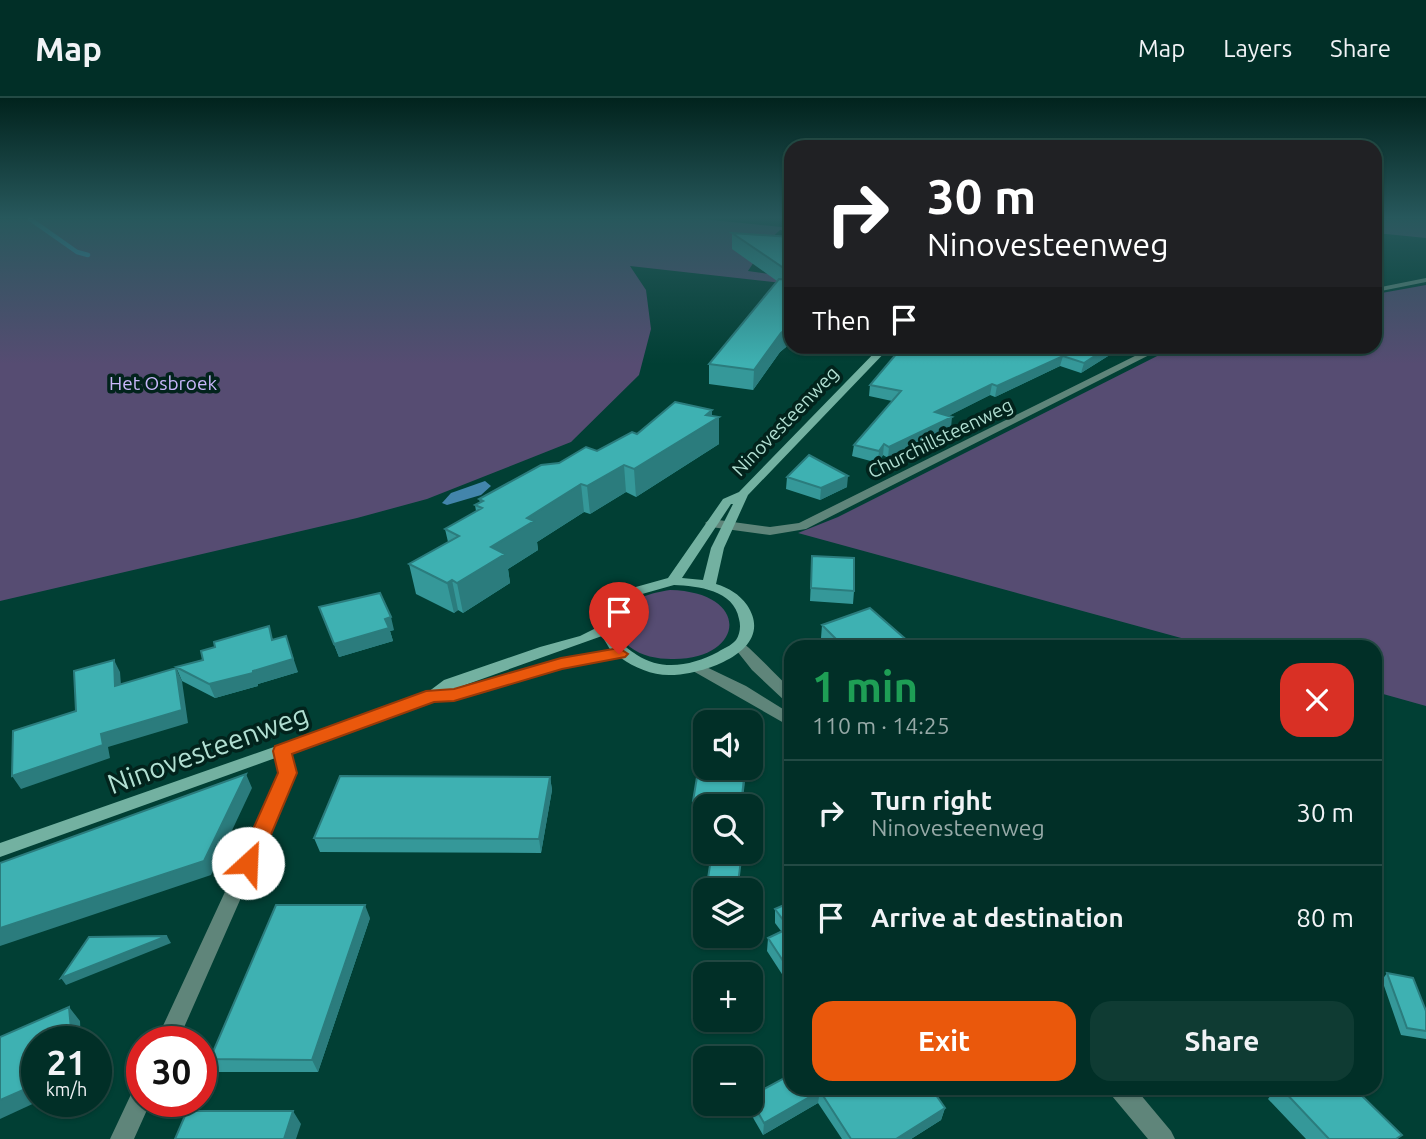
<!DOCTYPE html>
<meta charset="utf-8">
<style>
:root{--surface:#012f27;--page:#0f3b33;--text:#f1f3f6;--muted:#96a9a7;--line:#234a44;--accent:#ea580c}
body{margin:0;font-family:Ubuntu,sans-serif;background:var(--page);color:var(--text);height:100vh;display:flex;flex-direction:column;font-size:26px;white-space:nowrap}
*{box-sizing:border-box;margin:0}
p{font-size:23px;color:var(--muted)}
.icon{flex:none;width:38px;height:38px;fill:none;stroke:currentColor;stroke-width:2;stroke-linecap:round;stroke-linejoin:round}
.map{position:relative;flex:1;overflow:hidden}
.details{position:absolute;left:784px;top:542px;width:598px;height:455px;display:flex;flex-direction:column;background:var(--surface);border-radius:21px;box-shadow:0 2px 5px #0004,0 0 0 2px var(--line)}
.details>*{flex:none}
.guide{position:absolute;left:784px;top:42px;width:598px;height:214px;border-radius:21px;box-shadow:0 2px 5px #0004,0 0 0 2px var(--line);background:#202124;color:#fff;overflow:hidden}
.fabs{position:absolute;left:693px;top:612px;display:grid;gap:14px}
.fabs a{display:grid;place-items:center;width:70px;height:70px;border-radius:14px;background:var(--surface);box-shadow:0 2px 5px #0004,0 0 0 2px var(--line);font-size:35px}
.speed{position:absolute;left:21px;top:928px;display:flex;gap:14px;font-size:35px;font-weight:700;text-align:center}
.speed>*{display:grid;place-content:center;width:91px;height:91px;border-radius:50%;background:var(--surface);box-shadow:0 2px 5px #0004,0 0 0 2px var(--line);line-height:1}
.speed small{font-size:18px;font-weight:400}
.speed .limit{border:10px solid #d22;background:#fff;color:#111}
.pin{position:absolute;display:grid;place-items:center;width:60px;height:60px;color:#fff;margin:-72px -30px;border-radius:50% 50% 50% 0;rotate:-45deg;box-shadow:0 0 7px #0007}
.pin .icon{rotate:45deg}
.me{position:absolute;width:77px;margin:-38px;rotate:25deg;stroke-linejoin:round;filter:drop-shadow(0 0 5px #0008)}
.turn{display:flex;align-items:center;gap:24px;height:147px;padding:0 28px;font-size:32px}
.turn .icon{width:91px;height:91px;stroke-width:2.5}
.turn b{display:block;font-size:49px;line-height:60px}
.then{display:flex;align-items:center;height:66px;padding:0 28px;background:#0003;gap:14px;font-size:26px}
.round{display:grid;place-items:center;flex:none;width:74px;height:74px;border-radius:21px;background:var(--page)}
.overview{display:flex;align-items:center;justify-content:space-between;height:119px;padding:0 28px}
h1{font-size:42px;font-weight:700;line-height:52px;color:#1e9e55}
.primary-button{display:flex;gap:14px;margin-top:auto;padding:14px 28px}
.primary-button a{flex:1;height:80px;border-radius:21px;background:var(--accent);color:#fff;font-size:28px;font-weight:700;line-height:80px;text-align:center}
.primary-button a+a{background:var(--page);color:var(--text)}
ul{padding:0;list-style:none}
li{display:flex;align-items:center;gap:21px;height:105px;padding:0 28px;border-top:2px solid var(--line)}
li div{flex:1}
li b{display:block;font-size:26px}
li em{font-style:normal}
header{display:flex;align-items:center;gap:42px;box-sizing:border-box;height:98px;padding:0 35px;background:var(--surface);border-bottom:2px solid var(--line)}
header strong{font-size:33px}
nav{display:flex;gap:38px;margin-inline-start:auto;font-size:24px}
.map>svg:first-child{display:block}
.green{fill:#564c72}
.water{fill:#4385ab}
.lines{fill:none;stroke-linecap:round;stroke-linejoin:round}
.stream{stroke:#4385ab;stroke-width:4.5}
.minor{fill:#5f857a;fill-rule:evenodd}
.tertiary{fill:#5f857a;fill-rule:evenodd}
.secondary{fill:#73b1a1;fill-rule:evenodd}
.wall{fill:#359899}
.shaded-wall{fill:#2b7c7d}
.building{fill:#3eb1b2;stroke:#2b7c7d;stroke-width:2}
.route{fill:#ea580c;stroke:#983908;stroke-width:2}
.labels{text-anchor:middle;stroke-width:7;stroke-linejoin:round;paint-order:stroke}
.far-park-label{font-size:19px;fill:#c9b7fb;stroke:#02231c}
.far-street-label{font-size:19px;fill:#b1dfd2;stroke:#02231c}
.near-street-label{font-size:28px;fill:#b1dfd2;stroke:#02231c}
</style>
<header>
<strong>Map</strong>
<nav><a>Map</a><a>Layers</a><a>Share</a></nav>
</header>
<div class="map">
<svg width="1426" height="1041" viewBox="0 0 1426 1041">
<rect width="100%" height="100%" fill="#013f34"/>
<path class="green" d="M0 121H703L791 130V133L780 132 767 144 748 173 791 179V186L630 168 646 192 651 231 639 277 571 344 427 401 357 420 0 503Z
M1376 121H1426V140L1376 135Z
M1426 187V608L1376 594V550L1214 549 798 435 838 419 1175 249 1376 248V196Z
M670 492C753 494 745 563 671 561 658 561 641 558 630 549 622 542 617 531 620 520 627 500 652 495 670 492Z"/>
<path class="water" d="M485 383 491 388 481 397 447 407 442 405 451 395Z"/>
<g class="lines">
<path class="stream" d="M30 121 77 154 88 157"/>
<path class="minor" d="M1426 180V184L1376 194V190Z
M1155 248H1167L806 431 770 437 711 429 705 425 711 421 770 429 799 425Z
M282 646 288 648 296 675 178 943H156L280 675 274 652 276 648Z
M142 987V1003H151L134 1041H110L134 990Z"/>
<path class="tertiary" d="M740 543C746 545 782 583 791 591V605L786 604 752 572 733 548Z
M698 565 746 588 791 616V629L693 573 691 570 693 567Z
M1109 990H1135L1171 1033 1175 1041H1148L1112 998Z"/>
<path class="secondary" d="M881 248H891L748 397 724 450 716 486C729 490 739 496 747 507 777 552 705 576 672 577 654 578 635 570 621 560L562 571 454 602 434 603 0 759V745L365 617 428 594 444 582 540 549 580 538 600 528 604 510 625 492 668 480 723 401 739 394ZM731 406H733L711 450 703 482 682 480ZM674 487C698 488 734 492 739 521 741 528 740 536 736 542 731 548 724 550 718 554 693 567 663 574 637 557 617 544 612 538 616 514L635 498ZM602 538 611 553 561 561 451 592Z"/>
</g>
<path class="wall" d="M732 135 791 139V245L780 254 753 292 709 286V266L777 183 732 151Z
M903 248H1124L1081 275 1060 268 995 299 990 297 948 318 951 330 888 360 883 357 878 365 852 358 854 347 892 303 869 298 870 287Z
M637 336 719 346 636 399 626 394 590 416 584 414 537 444 538 452 508 471 510 485 463 515 458 512 454 515 416 496 409 466 448 444 445 431 476 413 475 407 480 404 479 401 559 365 597 353Z
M787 379 847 389 820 402 786 391Z
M812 458 854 493 853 506 810 503Z
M319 509 394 532 390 533 393 543 339 559Z
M822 527 910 545 909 550H830L821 540Z
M273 542 298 574 258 586V588L215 600 182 583 176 569Z
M745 671 742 709H705V718L693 717V703Z
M550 679 552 692 541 755 320 754 314 740Z
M791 804V890L767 853 768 840 781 833 775 825V811Z
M370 820 318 974H218L210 961Z
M708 838H738V843Z
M1387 875 1426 913V941L1401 937 1382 882Z
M791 983 931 990 945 1010 941 1022 911 1041H842L818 1005 763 1037 748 1011 749 1006H751V998Z
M1276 990H1354L1398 1041H1306L1268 1001Z"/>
<path class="shaded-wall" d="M791 227V245L780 254 753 292 754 272 781 235Z
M1110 248H1124L1081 275 1084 265Z
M1063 258 1060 268 995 299 997 288Z
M992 286 990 297 933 326 935 314Z
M712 312V324L719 319V346L636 399 634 371Z
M952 319 951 330 888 360 889 349Z
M884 346 883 357 878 365 879 353Z
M624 367 626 394 590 416 587 388Z
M848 378 847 389 820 402 821 390Z
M581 386 584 414 537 444 538 452 508 471 510 485 463 515 457 485 491 449 527 420Z
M452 482 458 512 454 515 447 485Z
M391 519 394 532 390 533 393 543 339 559 334 546 385 521Z
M286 538 298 574 258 586V588L215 600 209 586 253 573Z
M910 545 909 550H898Z
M114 562 120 574 122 600 115 588Z
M176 570 182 583 188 625 108 649 110 660 21 691 12 678 101 636Z
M745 671V684L742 709H741Z
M246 676 252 690 211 777 0 848V830Z
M550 679 552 692 541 755 539 741Z
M365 807 370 820 318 974 312 962Z
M167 838 171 845 66 887 61 880Z
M69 909 80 923 81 943H72Z
M37 986V1003H39L0 1021V1002Z
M820 993 818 1005 763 1037 764 1025Z
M945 1010 941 1022 911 1041H896Z
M293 1013 301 1026 296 1041H284Z"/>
<path class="building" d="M732 135 791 139V175Z
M779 181 791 182V227L781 235 754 272 709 266Z
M903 248H1110L1084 265 1063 258 997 288 992 286 935 314 952 319 889 349 884 346 879 353 854 347 901 293 870 287Z
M675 304 712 312 706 317 719 319 634 371 624 367 587 388 581 386 527 420 534 423 491 449 505 456 457 485 452 482 447 485 409 466 459 438 445 431 482 410 475 407 483 403 479 401 541 367 559 365 586 349 597 353 632 334 637 336Z
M809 357 848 378 821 390 787 379Z
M812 458 854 460V493L811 490Z
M380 495 391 519 385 521 389 530 334 546 319 509Z
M870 510 910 545 898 550H845L822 527Z
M269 528 272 542 286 538 293 561 253 573V575L209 586 176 569 203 562 201 553 215 549 214 544Z
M114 562 115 588 176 570 182 612 101 636 103 647 12 678 13 633 76 613 74 573Z
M699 667H705V670L745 671 741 707 693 703Z
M246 676 204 763 0 830V765Z
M340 678 550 679 539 741 314 740Z
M712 754H742L737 793H710L711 788 707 787Z
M791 804V875L768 840 789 830 775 811Z
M276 807H365L312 962 210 961Z
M167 838 61 880 89 839Z
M1387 875 1413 880 1426 913V933L1407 930Z
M69 909 72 943H37V986L0 1002V939Z
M788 978 791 983V990H931L945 1010 896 1041H851L820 993 764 1025 751 1002V998Z
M1281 990H1354L1402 1037 1396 1041H1329Z
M187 1013H293L284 1041H175Z"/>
<linearGradient id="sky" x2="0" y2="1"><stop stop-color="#01231d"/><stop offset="0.45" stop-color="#27585c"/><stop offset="1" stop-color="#27585c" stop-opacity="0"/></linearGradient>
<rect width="1426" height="266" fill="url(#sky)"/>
<path class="route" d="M619 550 628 556 625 559 562 571 454 603 434 604 292 656 297 675 259 765 256 771 248 773 241 771 238 765 278 675 273 653 275 648 426 593 454 591 561 560Z"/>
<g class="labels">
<g class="far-park-label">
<text x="163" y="292">Het Osbroek</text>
</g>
<g class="far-street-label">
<text transform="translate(785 323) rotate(-46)" y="7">Ninovesteenweg</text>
<text transform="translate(940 340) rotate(-26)" y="7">Churchillsteenweg</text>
</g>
<g class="near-street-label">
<text transform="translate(208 651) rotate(-20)" y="10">Ninovesteenweg</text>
</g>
</g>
</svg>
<div class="fabs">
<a><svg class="icon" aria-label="sound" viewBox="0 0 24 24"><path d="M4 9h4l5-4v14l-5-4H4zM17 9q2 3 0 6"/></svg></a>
<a><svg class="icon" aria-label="search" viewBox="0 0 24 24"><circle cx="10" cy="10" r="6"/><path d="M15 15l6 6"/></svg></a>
<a><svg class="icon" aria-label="layers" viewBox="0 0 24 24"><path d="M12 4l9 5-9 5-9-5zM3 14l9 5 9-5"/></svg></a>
<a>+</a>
<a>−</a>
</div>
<div class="speed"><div>21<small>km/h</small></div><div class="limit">30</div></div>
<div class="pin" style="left:619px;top:556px;background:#d93025"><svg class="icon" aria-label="arrive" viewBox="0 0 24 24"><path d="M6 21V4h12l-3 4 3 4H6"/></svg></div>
<svg class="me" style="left:248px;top:765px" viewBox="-20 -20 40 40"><circle r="19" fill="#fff"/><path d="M0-13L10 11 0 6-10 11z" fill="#ea580c"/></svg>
<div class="guide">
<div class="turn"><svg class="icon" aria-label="right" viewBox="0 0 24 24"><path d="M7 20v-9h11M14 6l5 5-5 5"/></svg><div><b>30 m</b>Ninovesteenweg</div></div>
<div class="then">Then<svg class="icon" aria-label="arrive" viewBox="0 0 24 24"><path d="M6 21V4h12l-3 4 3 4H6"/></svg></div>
</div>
<section class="details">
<div class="overview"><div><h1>1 min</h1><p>110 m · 14:25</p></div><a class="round" style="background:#d93025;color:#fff"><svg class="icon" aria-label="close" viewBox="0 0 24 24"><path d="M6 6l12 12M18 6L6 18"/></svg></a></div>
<ul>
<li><svg class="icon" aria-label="right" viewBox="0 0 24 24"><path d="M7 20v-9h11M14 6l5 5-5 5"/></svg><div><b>Turn right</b><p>Ninovesteenweg</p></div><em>30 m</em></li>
<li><svg class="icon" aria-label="arrive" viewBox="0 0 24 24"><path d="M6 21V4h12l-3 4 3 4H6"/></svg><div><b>Arrive at destination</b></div><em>80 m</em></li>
</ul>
<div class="primary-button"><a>Exit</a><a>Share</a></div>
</section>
</div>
